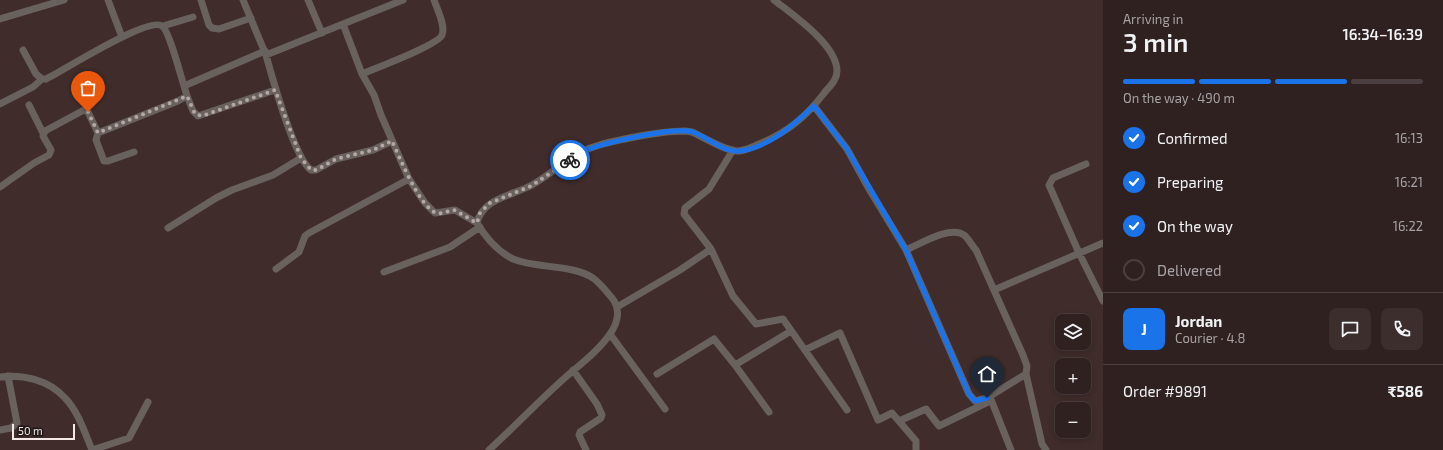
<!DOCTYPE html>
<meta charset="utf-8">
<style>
:root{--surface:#2f2120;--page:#3b2e2d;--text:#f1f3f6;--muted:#a7a3a5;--line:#4a3e3e;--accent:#1a73e8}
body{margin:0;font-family:"Exo 2",sans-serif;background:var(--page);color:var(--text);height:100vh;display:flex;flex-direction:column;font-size:15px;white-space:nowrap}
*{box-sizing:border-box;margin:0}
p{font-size:13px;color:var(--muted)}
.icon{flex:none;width:22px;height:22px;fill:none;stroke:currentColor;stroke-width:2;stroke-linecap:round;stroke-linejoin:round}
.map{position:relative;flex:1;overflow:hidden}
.sheet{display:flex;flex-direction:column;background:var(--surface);width:340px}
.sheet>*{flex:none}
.fabs{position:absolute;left:1055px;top:314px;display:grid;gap:8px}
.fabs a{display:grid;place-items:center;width:36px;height:36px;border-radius:8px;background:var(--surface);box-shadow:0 2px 6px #0003,0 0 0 1px var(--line);font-size:20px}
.scale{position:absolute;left:12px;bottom:10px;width:63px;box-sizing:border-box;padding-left:4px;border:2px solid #f5e9e7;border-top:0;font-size:11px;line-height:14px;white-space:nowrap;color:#f5e9e7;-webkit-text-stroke:3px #201717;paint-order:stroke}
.pin{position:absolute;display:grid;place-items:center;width:34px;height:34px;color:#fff;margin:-41px -17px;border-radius:50% 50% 50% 0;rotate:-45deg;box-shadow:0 0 4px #0007}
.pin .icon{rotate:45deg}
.courier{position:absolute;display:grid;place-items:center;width:40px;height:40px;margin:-20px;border:3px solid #1a73e8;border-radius:50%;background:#fff;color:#222;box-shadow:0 1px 5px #0007}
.summary em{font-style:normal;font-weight:600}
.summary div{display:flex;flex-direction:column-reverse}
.summary{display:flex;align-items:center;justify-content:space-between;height:68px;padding:0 20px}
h1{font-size:26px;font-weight:600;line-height:30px}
.bar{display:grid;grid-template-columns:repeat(4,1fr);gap:6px 4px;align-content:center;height:48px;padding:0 20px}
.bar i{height:5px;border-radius:3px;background:var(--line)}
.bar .current{background:var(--accent)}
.bar p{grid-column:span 4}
.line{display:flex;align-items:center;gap:10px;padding:0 20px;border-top:1px solid var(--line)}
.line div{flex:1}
.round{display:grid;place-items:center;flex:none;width:42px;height:42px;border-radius:8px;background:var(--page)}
ol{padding:0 20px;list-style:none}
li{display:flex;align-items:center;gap:12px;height:44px}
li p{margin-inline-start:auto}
li .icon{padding:4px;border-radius:50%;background:var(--accent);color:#fff;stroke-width:4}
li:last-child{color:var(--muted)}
li i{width:22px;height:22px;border:2px solid var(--line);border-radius:50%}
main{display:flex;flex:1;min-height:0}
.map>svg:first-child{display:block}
</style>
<main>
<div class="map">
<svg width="1103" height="450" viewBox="0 0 1103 450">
<rect width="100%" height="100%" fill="#3f2c2b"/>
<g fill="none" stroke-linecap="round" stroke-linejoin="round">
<path stroke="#69615d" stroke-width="7" d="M108,0L122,37
M201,0L209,25L212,28L219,29L251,18
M243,0L266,55L343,24L362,74L374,95L381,115L409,179L425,203L435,213L455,210L477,223
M308,0L322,33
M0,19L64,0
M343,24L403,0
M163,26L193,17
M23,50L36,74L42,79H46C63,71 148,16 162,26C169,30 181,77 184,86
M266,55C272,77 295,159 311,170H316L336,159L373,150L392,141
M362,74C376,68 438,45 442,35C446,26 437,9 434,0
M187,96L193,111L198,116L275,90
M0,104L33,87L42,79
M29,105L43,133
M814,106L847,149L869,189L906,250L969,394L975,401L987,398L1026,374
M98,133L96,140L104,161H108L134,152
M733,150L709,189L685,208L684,214L711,249L733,296L756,324L783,319L847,410
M1086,164L1053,178L1049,185L1079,253L1103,301
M0,187L34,163L49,155L51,150L43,136L45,131L84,110L88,112L98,133L178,101L187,96L184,86L265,51
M168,228L216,198L232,190L273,175L301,158
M906,250C920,244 950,225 964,235C969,239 972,246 976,250L1023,355L1027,366L1026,374L1042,444L1046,450
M276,269L299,252L305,236L309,233L409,179
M384,272L450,247L480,227
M994,290L1103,243
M617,307L680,270L711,249
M610,334L665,409
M805,350L840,333L878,420L892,413L916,441V450
M573,370L597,404L602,415L601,418L580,432L579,435L586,450
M657,374L714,339L735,365
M0,377C23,374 49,380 65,398C78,411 85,433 92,450L129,438L148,402
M990,397L1011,450
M769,412L735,365L791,331
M899,421L926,409L939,426L988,402
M0,430L11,428L17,423L8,376
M489,450C512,429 534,406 557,385C575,368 596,354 610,334C618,323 621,309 612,298C606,291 600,283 593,278C572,264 537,269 513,259C497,251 486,238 477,223C483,198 512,196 532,185C550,175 565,160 583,151C604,141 662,131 685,131L692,132C703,137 727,152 739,151C746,150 753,147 759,144C788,132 806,117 825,92C830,86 837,80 837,71C837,45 793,15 774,0"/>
</g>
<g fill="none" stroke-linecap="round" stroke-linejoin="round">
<path stroke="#b5a7a5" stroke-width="4" stroke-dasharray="0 7.2" d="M88,112L98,133L187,96L195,114L202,116L275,90L301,158L311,170H316L336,159L373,150L392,141C400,158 419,206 436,213C441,215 449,210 454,210L477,223L480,213L490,203L531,186L570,160"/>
<path stroke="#1a73e8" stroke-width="5" d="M570,160C575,156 580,153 586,150C605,143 674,126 693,132C707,137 724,153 740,151C770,147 793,125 814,106L847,149L906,250L969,394L975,401L987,398"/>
</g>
</svg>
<div class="fabs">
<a><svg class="icon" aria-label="layers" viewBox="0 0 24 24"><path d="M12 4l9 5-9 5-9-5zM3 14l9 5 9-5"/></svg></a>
<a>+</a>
<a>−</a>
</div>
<div class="scale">50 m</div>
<div class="pin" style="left:88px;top:112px;background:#ea580c"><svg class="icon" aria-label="bag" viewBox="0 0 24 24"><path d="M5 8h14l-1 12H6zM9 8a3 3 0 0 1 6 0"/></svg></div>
<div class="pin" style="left:987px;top:398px;background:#1f2937"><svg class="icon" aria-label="home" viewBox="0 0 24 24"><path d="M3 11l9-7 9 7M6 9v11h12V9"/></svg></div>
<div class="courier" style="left:570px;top:160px"><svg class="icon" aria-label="bike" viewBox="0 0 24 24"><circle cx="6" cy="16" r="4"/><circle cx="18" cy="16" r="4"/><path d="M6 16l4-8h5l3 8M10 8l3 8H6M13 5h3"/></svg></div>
</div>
<section class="sheet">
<div class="summary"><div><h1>3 min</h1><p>Arriving in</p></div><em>16:34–16:39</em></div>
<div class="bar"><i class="current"></i><i class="current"></i><i class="current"></i><i></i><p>On the way · 490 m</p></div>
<ol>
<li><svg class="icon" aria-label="check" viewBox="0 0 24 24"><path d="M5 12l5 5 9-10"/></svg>Confirmed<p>16:13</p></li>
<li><svg class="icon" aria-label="check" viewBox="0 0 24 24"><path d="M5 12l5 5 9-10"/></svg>Preparing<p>16:21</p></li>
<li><svg class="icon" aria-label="check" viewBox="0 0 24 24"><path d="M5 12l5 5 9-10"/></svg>On the way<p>16:22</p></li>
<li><i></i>Delivered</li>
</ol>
<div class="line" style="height:72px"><b class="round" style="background:var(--accent);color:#fff">J</b><div><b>Jordan</b><p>Courier · 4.8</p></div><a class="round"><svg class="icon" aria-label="chat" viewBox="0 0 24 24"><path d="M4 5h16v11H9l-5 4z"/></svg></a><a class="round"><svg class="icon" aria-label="phone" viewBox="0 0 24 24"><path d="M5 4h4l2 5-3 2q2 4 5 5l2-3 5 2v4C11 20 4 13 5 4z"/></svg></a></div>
<div class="line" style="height:52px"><div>Order #9891</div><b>₹586</b></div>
</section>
</main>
